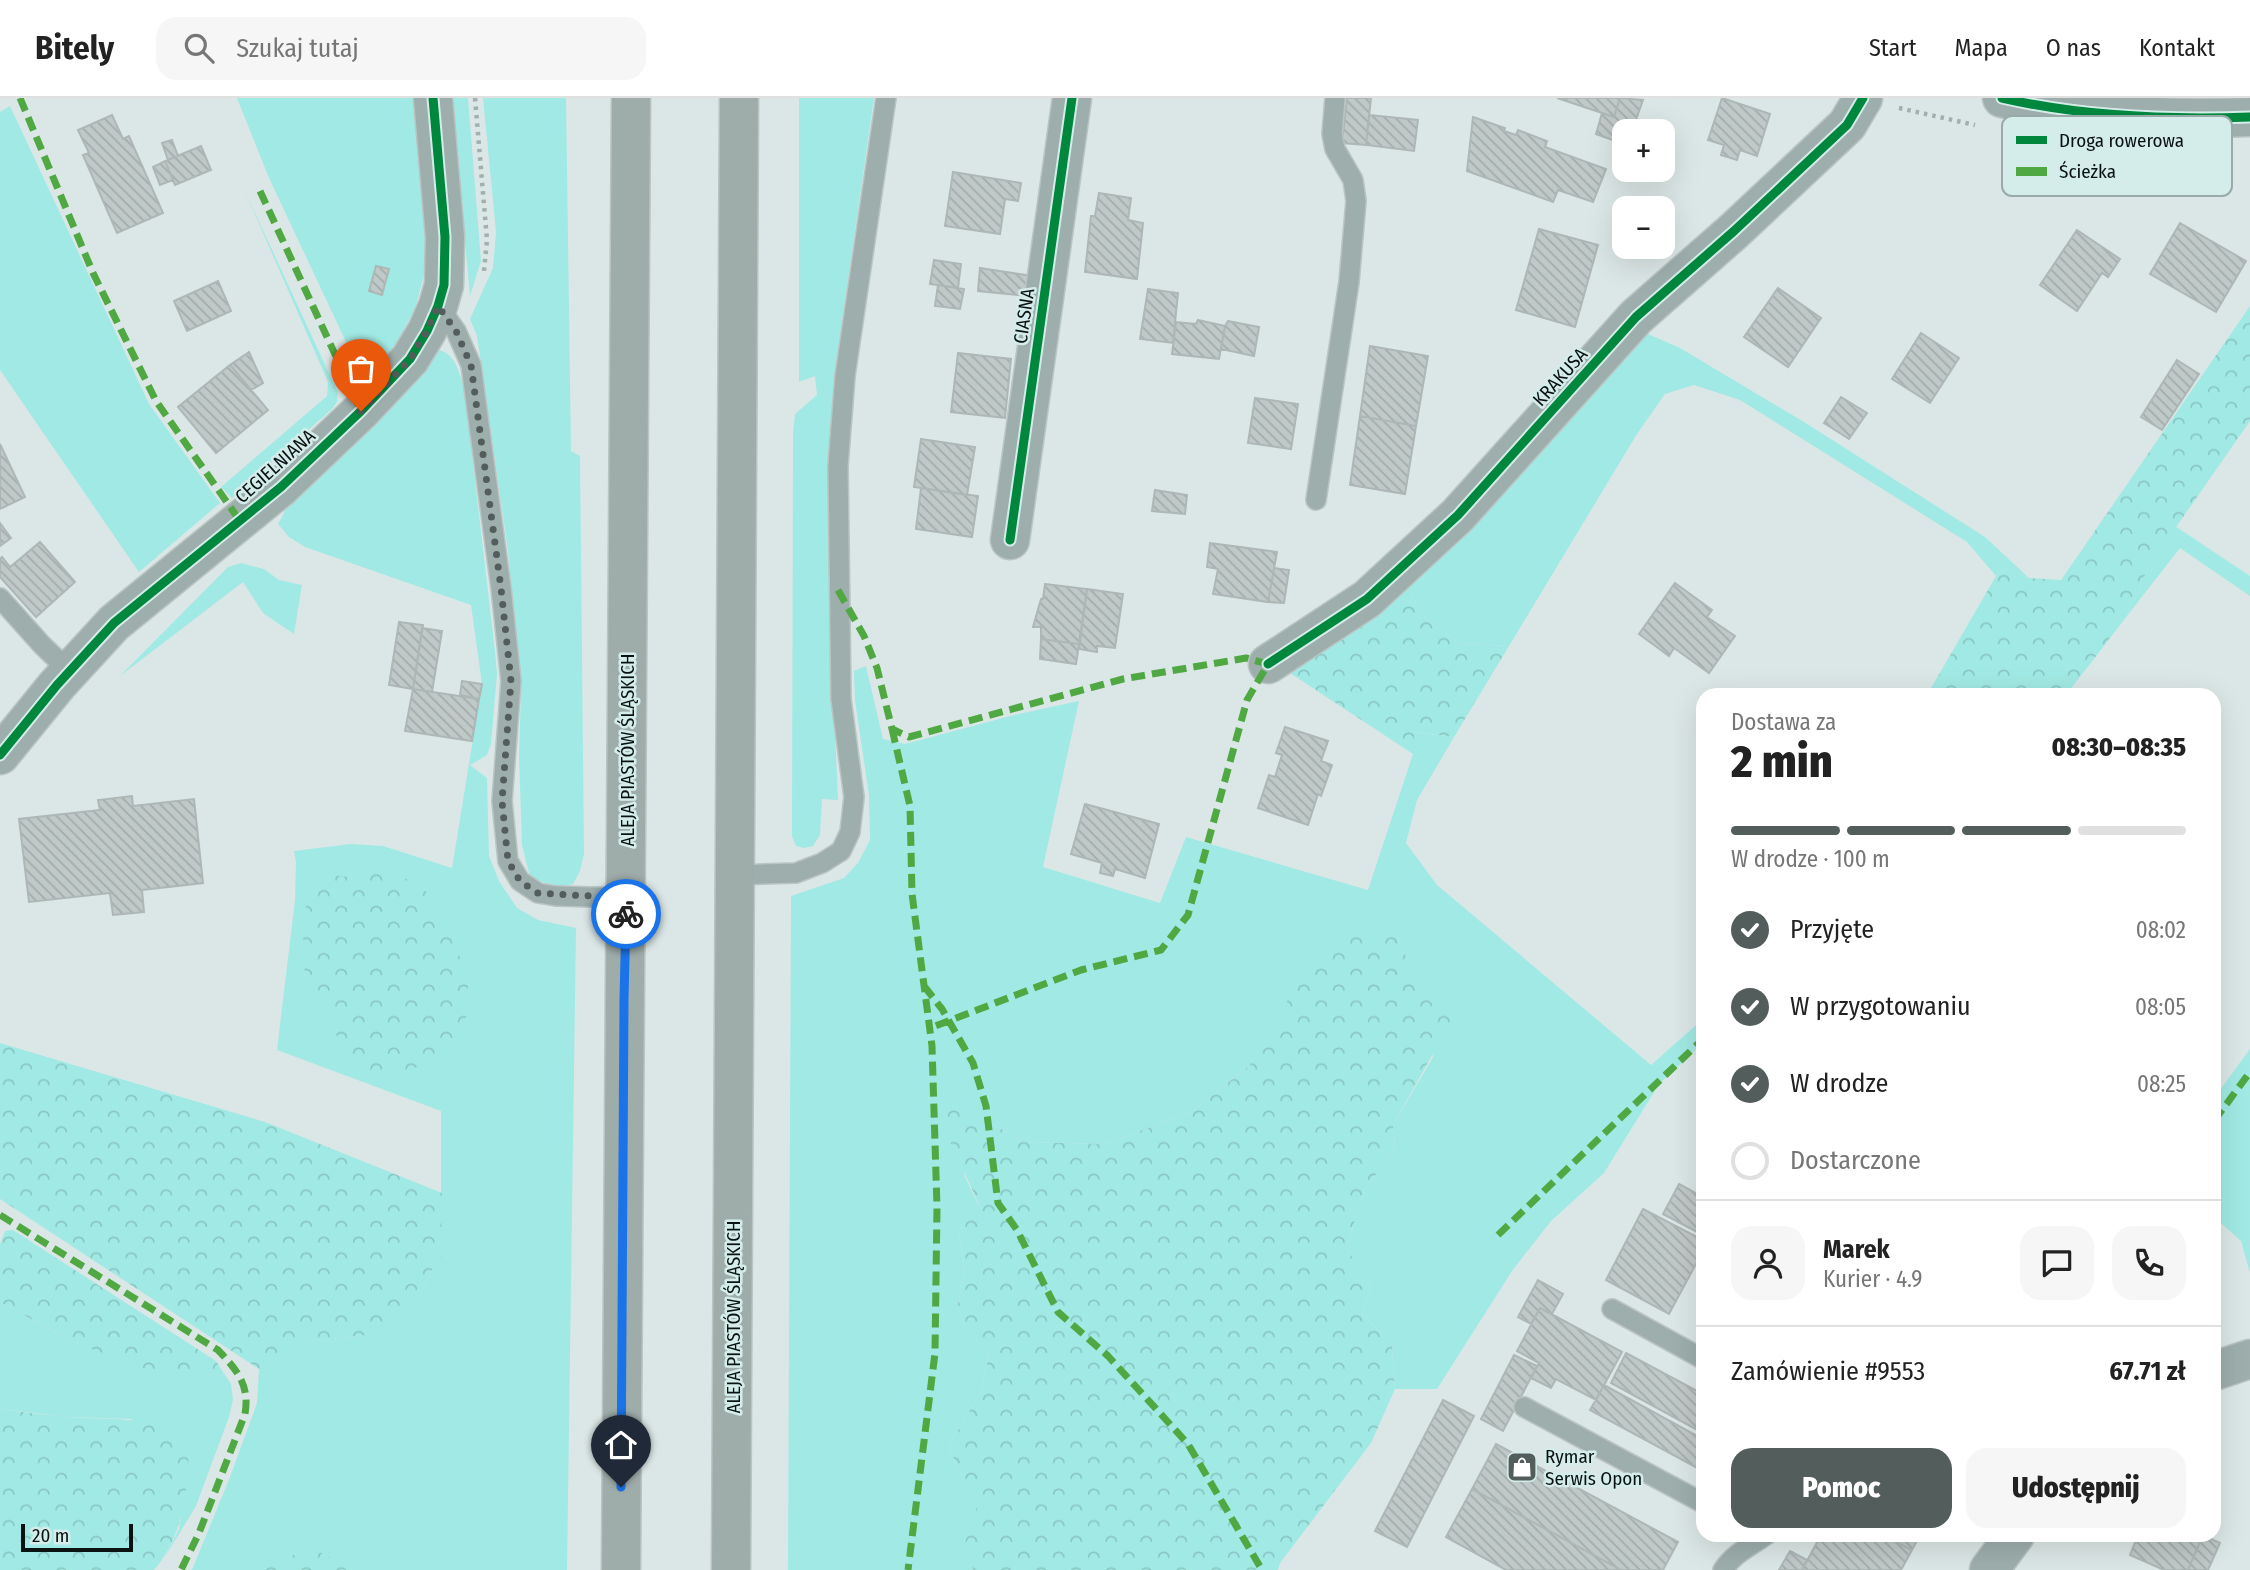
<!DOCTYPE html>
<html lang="pl">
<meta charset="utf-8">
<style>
:root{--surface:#fff;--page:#f6f6f6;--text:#222;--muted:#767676;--line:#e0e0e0;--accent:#535d5c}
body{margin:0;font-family:"Fira Sans Condensed",sans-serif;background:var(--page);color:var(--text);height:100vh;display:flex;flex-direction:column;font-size:26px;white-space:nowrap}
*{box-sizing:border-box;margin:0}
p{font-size:23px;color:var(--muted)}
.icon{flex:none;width:38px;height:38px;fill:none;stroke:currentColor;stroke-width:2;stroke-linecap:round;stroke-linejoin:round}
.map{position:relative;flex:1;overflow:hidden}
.sheet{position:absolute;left:1696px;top:590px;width:525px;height:854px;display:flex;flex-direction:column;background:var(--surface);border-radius:21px;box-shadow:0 7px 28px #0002}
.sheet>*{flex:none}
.buttons{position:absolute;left:1612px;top:21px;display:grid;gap:14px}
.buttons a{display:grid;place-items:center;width:63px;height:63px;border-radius:14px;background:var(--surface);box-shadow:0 7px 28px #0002;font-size:35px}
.scale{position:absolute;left:21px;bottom:18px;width:112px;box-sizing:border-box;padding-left:7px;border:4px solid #0a1212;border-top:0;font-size:19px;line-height:24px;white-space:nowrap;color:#0a1212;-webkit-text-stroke:5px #d5edea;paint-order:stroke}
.pin{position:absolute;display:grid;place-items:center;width:60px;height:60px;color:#fff;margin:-72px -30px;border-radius:50% 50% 50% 0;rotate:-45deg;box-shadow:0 0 7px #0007}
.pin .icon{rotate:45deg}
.courier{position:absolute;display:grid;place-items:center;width:70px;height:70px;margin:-35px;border:5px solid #1a73e8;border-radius:50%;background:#fff;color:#222;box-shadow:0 2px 9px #0007}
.summary em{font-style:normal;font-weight:800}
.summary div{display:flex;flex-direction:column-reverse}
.summary{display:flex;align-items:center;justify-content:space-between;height:119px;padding:0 35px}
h1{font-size:46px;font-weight:800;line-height:52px}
.bar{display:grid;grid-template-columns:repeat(4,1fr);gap:10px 7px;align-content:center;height:84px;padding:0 35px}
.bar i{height:9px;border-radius:5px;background:var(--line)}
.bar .on{background:var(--accent)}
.bar p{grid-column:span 4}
.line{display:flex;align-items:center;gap:18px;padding:0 35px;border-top:2px solid var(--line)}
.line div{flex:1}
.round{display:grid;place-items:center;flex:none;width:74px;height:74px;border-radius:21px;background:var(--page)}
ol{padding:0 35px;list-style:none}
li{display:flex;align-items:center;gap:21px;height:77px}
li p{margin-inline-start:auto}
li .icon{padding:7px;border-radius:50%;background:var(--accent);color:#fff;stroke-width:4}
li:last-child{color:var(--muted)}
li i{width:38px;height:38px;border:4px solid var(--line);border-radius:50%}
.primary-button{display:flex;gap:14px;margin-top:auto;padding:14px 35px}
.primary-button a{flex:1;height:80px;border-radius:21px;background:var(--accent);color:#fff;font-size:28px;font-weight:800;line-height:80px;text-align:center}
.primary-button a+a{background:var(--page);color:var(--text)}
header{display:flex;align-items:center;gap:42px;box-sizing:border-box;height:98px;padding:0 35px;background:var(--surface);border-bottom:2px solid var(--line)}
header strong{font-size:33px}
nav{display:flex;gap:38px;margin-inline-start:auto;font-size:24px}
.search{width:490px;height:63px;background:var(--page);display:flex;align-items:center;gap:18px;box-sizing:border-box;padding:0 24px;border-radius:21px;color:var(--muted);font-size:26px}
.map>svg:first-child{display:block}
</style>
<header>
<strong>Bitely</strong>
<div class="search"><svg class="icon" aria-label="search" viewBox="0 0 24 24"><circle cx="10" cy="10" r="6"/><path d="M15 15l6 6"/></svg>Szukaj tutaj</div>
<nav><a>Start</a><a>Mapa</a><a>O nas</a><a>Kontakt</a></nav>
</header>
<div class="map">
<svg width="2250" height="1472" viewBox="0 0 2250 1472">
<defs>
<pattern id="forest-crowns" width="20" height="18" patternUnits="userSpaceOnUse" patternTransform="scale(1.75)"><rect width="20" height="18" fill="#a1e9e4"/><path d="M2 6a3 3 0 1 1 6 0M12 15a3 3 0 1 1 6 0" fill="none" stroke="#89c7c3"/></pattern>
<pattern id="building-back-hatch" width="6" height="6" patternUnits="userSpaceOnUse" patternTransform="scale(1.75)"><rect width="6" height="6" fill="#bfc9c8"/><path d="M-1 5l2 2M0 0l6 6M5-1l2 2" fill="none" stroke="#a3acab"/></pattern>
</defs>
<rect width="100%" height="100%" fill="#dbe7e6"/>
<path fill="#a1e9e4" d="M237,0H419L425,61L427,165L415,211L388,260L371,283L362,278L269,80Z
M452,0H468L481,163L470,198Z
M483,0H566L571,353L580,358L584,756L580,773L573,786C557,790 545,785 530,779L522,747L519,657L521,594L508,453L477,238L470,221L493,170L496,134Z
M799,0H874L834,279L829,492L838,702L822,701L820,737L813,748L804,750L796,748L792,738L793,336L795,316L817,297L815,278L799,284Z
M10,8L149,306L220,405L139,474L0,272V14Z
M244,91L338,295L337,304L332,311L232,400L221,389L327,298L328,284Z
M1641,233L1680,250L1804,324L1985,439L2029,480L2006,470L1996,478L1967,444L1740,302L1694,287L1665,296L1637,336L1509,548L1461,546L1427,523L1406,488Z
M432,251C455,252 457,270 464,288L495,553L497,576L491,646L487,657L470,667L487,680L489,758L499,783L517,810L538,822L576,830L567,1472H192L230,1379L257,1305L259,1271L268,1263L314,1243L367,1237L420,1198L432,1172L441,1157V1013L277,952L295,802L296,764L294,753L351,746L383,748L452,770L482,586L471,507L305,449L289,439L278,426L286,411L405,290Z
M2175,428L2250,478V498L2180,450L2127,518L2149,468Z
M241,465L264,471L279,482L302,487L294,536L263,515L243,484L120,578L228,469Z
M866,568L883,641L905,646L1014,617L1079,603L1043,769L1160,805L1186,739L1368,792L1413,656V634L1454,639L1417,702L1406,745L1437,787L1651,967L1703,921V945L1659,986L1604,1075L1551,1123L1512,1173L1437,1291H1395L1392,1247L1362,1216L1371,1186L1346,1150L1364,1093L1395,1050L1393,1027L1433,959L1425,900L1397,839L1316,856L1249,968L1191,1014L1105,1046L1024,1044L972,1014L947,992L965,1079L980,1110L959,1132L965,1173L957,1210L968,1234L989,1256L981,1294L949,1347L958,1373L980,1403L965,1447L973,1472H788L791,798L844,780L858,765L870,742L869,697L855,603L854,573Z
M2250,951V1175L2241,1143L2214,1119V1000Z
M0,1204L73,1244L136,1266L204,1279L214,1275L225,1277L231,1286L233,1302L229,1319L196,1408L165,1459L179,1431L188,1367L131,1321L69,1319L0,1311Z"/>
<path fill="url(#forest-crowns)" d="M2250,208V323L2149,468L2127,518L2066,597H1927L1996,478L2006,470L2029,480L2061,482Z
M1406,488L1427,523L1461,546L1509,548L1454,639L1414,634L1413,656L1290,575L1368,519Z
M371,774L396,777L417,785L432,799L450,832L468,882V908L465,927L443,956L409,973H372L358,970L342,954L328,911L320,894L309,885L302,865L305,811L313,787L327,776L349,779Z
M1352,834L1397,839L1425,899L1452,922L1393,1027L1395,1050L1364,1093L1346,1150L1371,1186L1362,1216L1392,1247L1395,1291L1371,1345L1280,1465L1278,1472H973L964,1447L979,1403L958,1373L949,1347L981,1294L989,1256L968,1234L957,1210L965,1173L959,1132L980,1109L949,1041L946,991L972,1014L1024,1044L1105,1046L1191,1014L1249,968L1315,856Z
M0,945L265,1024L442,1095L441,1158L432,1172L420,1198L377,1232L367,1237L314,1243L269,1263L259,1271L0,1101Z
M13,1132L216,1263L225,1277L214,1275L204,1279L179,1282L159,1276L73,1244L0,1204V1146L5,1133Z
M0,1311C23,1314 46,1317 70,1319C103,1323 167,1314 185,1350C191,1362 188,1380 186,1393C181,1423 174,1449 154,1472H0Z
M313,1450L350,1472H250Z"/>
<path fill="url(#building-back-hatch)" stroke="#adb7b6" stroke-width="2" d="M1347,0H1371L1366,47L1342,45Z
M1557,0H1620L1614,19Z
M1620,0L1643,2L1632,33H1624V46L1596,36L1602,15L1614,19Z
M1722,0L1770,16L1757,58L1740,52L1737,62L1721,57L1724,47L1708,42Z
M112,17L123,41L129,38L163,115L117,135L83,57L89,55L78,32Z
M1369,17L1418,22L1414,53L1366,47Z
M1473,19L1505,30L1504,33L1516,37L1518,32L1547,43L1545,49L1606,71L1593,104L1558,92L1553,104L1467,73Z
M172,42L178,58L168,62L162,45Z
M201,48L211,72L175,87L165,63Z
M165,63L173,82L160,87L153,69Z
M953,74L1021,85L1018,103L1005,101L1000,136L945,128Z
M1099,95L1131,100L1128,122L1143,125L1137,181L1085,174L1091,118H1095Z
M2180,125L2246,163L2216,214L2150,176Z
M1539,131L1598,147L1575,229L1516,212Z
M2077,132L2120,161L2108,179L2102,175L2077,213L2040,187Z
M934,162L961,166L958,190L930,186Z
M376,168L389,171L382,197L369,193Z
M980,170L1040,179L1038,199L978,193Z
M218,183L231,213L187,233L174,203Z
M938,187L964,191L960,211L935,208Z
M1778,190L1821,220L1788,269L1744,239Z
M1148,191L1178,195L1173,245L1140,241Z
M1198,222L1225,228L1219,261L1172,256L1176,224L1196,226Z
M1228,223L1259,229L1254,258L1221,251L1225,228Z
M1921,235L1959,260L1930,305L1892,281Z
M1370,248L1428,258L1416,328L1360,318Z
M249,254L263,285L251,292L230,267Z
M958,255L1011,261L1005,320L951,314Z
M2177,262L2199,276L2162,332L2141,319Z
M230,267L268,312L216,355L178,309Z
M1841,299L1867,315L1849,341L1824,325Z
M1255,300L1298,306L1291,351L1248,345Z
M1360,318L1416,328L1405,396L1350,387Z
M921,341L975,349L967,397L914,389Z
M0,346L25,399L0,411Z
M921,390L978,398L972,439L916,431Z
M1155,392L1187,397L1185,416L1152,413Z
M0,425L11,440L0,448Z
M40,444L75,484L36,519L0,479V461L2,459L10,469Z
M1210,445L1277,454L1268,504L1213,496L1218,471L1207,469Z
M1274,470L1289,472L1284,505L1268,504Z
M1675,485L1712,512L1707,519L1735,538L1709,575L1674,550L1669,558L1639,536Z
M1045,486L1087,491L1079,546L1041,541V529H1033L1041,501H1043Z
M1087,491L1123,496L1115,550L1097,548V554L1079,551Z
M399,524L423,527L413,591L389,587Z
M422,530L442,533L432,594L413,591Z
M1041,541L1079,546L1076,566L1040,561Z
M462,583L482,586L479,601L460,597Z
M413,591L479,601L472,643L405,633Z
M1285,629L1328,643L1321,663L1332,667L1321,698L1318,696L1308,727L1258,710L1269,677L1275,679L1282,657L1276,655Z
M132,698L133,708L194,701L203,785L142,792L144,814L113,817L110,795L29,804L19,721L100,712L98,702Z
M1085,706L1159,726L1145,780L1115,771L1113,778L1100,775L1102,765L1071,756Z
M1679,1086L1703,1099V1137L1663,1116Z
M1643,1111L1703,1142V1153L1669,1216L1606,1182Z
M1538,1182L1563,1196L1552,1216L1540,1210L1531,1226L1518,1219Z
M1540,1210L1622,1254L1596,1302L1556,1281L1551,1290L1531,1280L1539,1265L1517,1253Z
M1626,1255L1703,1296V1335L1611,1285Z
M1514,1257L1537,1268L1503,1333L1481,1321Z
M1604,1287L1703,1341V1373L1590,1312Z
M1443,1302L1474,1318L1407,1449L1375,1433Z
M1496,1346L1678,1444L1663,1472H1621L1472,1391Z
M1472,1391L1621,1472H1506L1446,1439Z
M1821,1437H1882L1912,1452L1901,1472H1802Z
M1882,1437H1920L1912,1452Z
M2138,1437H2203L2188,1472H2164L2130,1457Z
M2203,1437L2220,1445L2208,1472H2188Z
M1790,1453L1807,1462L1802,1472H1779Z"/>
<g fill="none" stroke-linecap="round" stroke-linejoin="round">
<g stroke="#bac4c3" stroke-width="22">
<path id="service" d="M438,208L456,233L471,267L501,490L511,583L502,703L508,763L520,783L538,795L556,798L627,800
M1316,402L1349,184L1356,103L1353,82L1335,51L1332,36L1335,0
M0,500L42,547L69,573
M735,777L796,775L822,765L841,753L850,734L854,699L841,601L838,368L845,278L886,0
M1612,1211L1703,1261
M1524,1309L1703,1405
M1723,1472C1734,1455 1751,1448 1766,1437"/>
</g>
<g stroke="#bac4c3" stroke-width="41">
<path id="minor" d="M1010,442L1072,0
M1268,566L1367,501L1458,417L1636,219L1734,133L1847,27L1863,0
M0,657L57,587L114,525L281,389L361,313L410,261L427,233L438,208L444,187L445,139L433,0
M2214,1273L2250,1261
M1989,1472L2015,1437"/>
</g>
<g stroke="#bac4c3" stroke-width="41">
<path id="tertiary" d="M2002,0C2084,19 2167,22 2250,19"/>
</g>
<g stroke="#bac4c3" stroke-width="41">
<path id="motorway" d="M621,1472L631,0
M731,1472L739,0"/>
</g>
<path stroke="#a1afae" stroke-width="4.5" stroke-dasharray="3.5 5" stroke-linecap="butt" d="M475,0L487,142L484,173
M1899,10L1975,27"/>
<use href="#service" stroke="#9daeac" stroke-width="19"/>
<use href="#minor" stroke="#9daeac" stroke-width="38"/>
<use href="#tertiary" stroke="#9daeac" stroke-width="38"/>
<use href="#motorway" stroke="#9eacaa" stroke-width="38"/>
<path stroke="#50a842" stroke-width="7" stroke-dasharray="14 7" stroke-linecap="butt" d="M20,0L93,175L156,303L240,423
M260,93L361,313
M838,492L864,538L877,570L892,631L909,639L1123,581L1246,560L1268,566L1247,602L1188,817L1161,852L1081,872L930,930
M892,631L910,708L912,796L932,948L937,1109L935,1255L908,1472
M924,888L942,911L973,965L986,1008L998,1105L1017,1132L1058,1214L1108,1258L1188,1346L1262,1472
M2214,1023L2250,974
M0,1117L218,1252C237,1272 250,1287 245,1316L199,1435L181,1472
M1498,1137L1703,941"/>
<g stroke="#d5edea" stroke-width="13">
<path id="cycleway" d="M2002,0C2084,19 2167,22 2250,19
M1010,442L1072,0
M1268,566L1367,501L1458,417L1636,219L1734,133L1847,27L1863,0
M0,657L57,587L114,525L281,389L361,313L410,261L427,233L438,208L444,187L445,139L433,0"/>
</g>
<use href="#cycleway" stroke="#00873e" stroke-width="9"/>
</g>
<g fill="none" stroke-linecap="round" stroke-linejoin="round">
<path stroke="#535d5c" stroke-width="7" stroke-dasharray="0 12.6" d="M361,313L410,261L427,233L438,208L456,233L471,267L501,490L511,583L502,703L508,763L520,783L538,795L626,800V816"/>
<path stroke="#1a73e8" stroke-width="9" d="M621,1389L624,902L626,816"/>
</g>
<defs>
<g id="shop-square" transform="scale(1.575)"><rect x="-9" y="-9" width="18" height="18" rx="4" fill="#535d5c" stroke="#d5edea"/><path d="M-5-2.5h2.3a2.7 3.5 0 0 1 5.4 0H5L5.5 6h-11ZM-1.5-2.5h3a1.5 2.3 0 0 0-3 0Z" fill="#fff"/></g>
</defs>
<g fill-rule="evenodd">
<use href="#shop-square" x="1522" y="1369"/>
</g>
<g text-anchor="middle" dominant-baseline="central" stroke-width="5" stroke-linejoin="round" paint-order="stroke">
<g font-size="19" fill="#0a1212" stroke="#d5edea">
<text transform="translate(1024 218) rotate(-82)">CIASNA</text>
<text transform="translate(1560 279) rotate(-48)">KRAKUSA</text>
<text transform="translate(275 368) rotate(-42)">CEGIELNIANA</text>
<text transform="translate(627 652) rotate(-90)">ALEJA PIASTÓW ŚLĄSKICH</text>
<text transform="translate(733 1219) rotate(-90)">ALEJA PIASTÓW ŚLĄSKICH</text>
</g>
<g font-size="19" fill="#0a1212" stroke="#d5edea" text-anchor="start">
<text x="1545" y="1358">Rymar<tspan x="1545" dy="22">Serwis Opon</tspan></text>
</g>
</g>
<rect x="2002" y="18" width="230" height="80" rx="10" fill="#d5edea" stroke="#98aba9" stroke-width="2"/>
<rect x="2016" y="38" width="31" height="8" fill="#00873e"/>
<rect x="2016" y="69" width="31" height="9" fill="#50a842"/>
<g font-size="19" fill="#0a1212">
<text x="2059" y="49">Droga rowerowa</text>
<text x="2059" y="80">Ścieżka</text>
</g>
</svg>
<div class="buttons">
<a>+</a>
<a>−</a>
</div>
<div class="scale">20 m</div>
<div class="pin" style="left:361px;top:313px;background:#ea580c"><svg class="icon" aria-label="bag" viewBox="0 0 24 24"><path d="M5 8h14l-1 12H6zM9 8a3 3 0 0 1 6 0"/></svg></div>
<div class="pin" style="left:621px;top:1389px;background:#1f2937"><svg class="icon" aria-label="home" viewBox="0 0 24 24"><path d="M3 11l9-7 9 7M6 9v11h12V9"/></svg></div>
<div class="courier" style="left:626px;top:816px"><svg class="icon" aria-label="bike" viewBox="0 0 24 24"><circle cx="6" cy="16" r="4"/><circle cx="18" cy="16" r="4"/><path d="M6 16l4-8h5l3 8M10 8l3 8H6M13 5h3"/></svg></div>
<section class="sheet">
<div class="summary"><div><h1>2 min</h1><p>Dostawa za</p></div><em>08:30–08:35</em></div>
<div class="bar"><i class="on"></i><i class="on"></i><i class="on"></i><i></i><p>W drodze · 100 m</p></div>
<ol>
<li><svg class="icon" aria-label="check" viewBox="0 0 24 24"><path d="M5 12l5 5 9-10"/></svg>Przyjęte<p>08:02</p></li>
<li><svg class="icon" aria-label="check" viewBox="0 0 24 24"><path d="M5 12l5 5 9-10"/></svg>W przygotowaniu<p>08:05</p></li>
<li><svg class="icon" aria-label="check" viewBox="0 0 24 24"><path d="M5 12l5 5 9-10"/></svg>W drodze<p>08:25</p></li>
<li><i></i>Dostarczone</li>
</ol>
<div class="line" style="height:126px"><a class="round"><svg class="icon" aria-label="person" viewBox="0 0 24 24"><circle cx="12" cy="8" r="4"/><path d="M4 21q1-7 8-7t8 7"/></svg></a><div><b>Marek</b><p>Kurier · 4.9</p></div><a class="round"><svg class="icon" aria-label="chat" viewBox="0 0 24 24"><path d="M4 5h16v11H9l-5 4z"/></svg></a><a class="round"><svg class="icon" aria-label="phone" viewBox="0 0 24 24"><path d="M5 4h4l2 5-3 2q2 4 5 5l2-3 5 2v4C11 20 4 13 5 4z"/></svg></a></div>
<div class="line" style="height:91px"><div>Zamówienie #9553</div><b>67.71 zł</b></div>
<div class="primary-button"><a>Pomoc</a><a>Udostępnij</a></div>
</section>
</div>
